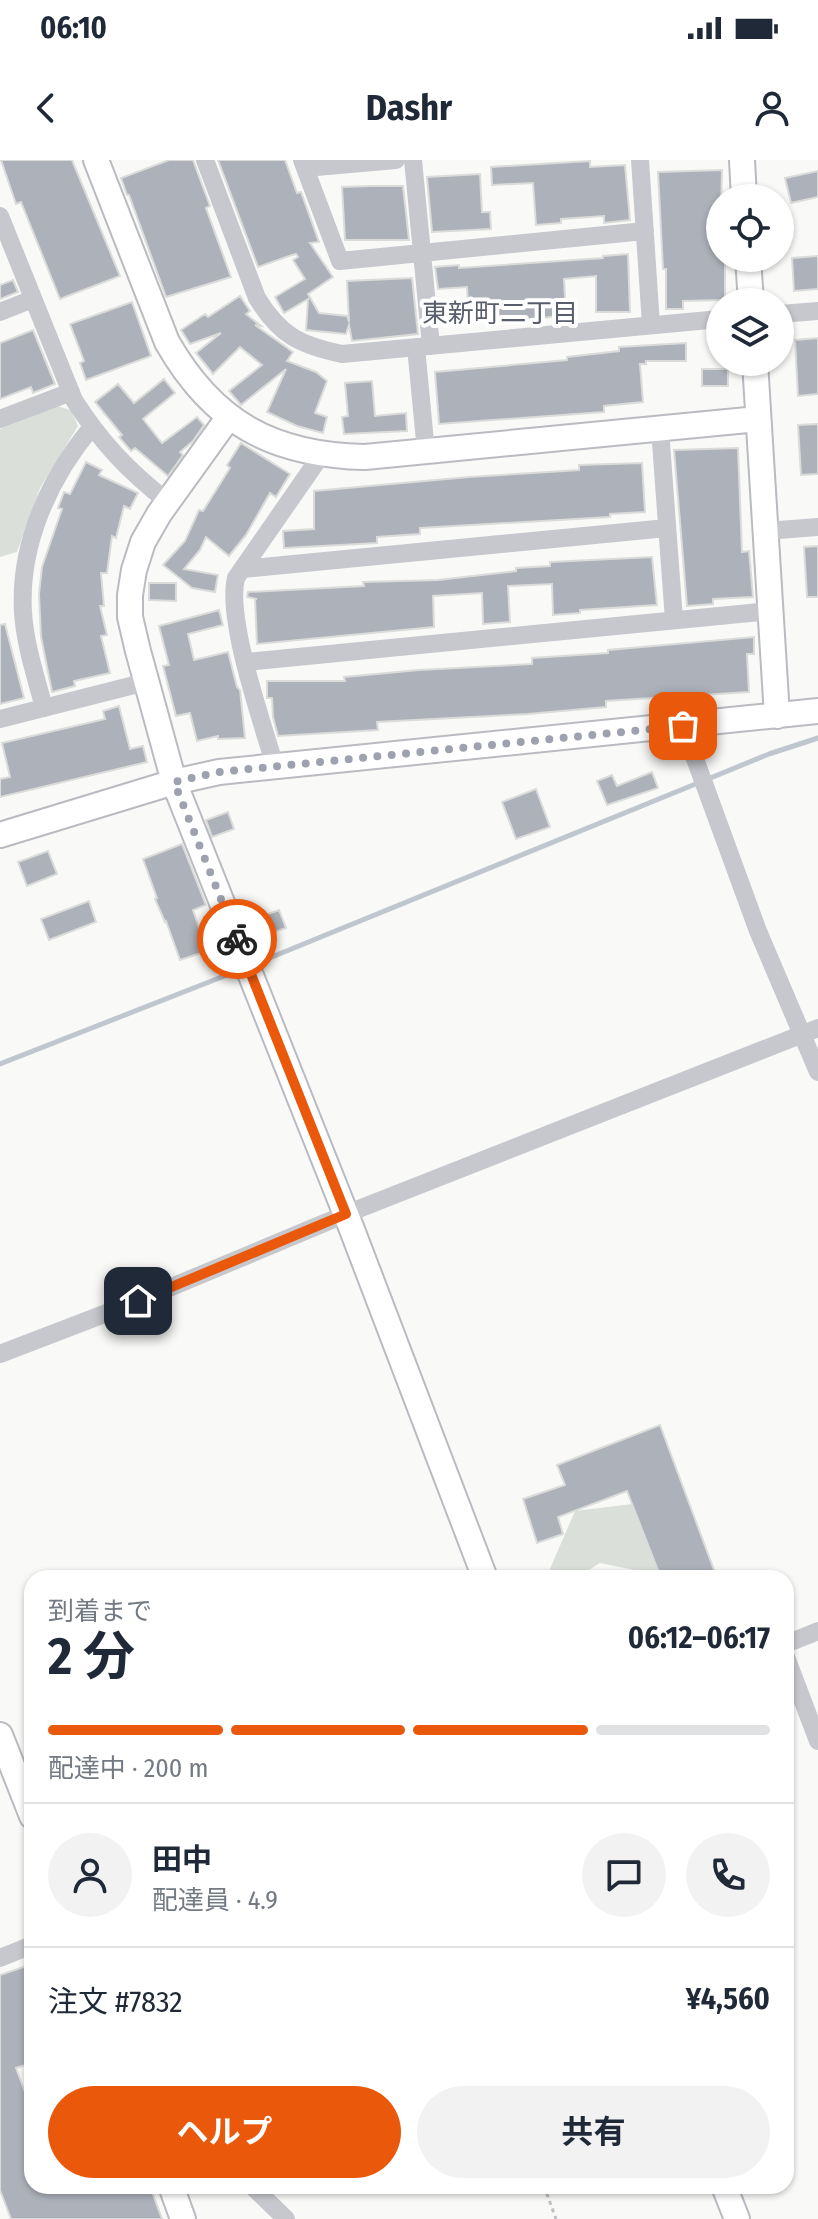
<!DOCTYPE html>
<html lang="ja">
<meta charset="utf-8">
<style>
:root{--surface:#fff;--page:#f2f2f3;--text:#1f2937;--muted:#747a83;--line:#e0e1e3;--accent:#ea580c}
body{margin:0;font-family:"Fira Sans Condensed","Noto Sans JP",sans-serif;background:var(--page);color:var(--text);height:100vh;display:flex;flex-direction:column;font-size:30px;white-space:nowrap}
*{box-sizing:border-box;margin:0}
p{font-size:26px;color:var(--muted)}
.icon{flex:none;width:44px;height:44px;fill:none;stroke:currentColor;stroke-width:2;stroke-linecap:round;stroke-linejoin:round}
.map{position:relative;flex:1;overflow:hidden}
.drawer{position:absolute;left:24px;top:1410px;width:770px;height:624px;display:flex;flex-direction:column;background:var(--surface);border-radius:24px;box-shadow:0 2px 6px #0004}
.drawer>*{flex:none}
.controls{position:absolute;left:706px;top:24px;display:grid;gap:16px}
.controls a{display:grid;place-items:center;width:88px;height:88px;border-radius:50%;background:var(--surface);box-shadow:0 2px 6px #0004;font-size:40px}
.pin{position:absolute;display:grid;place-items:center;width:68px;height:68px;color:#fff;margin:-34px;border-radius:16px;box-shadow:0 4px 12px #0006}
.courier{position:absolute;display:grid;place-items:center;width:80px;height:80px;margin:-40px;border:6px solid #ea580c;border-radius:50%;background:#fff;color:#222;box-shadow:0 2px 10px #0007}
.overview em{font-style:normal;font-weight:700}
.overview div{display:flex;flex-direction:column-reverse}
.overview{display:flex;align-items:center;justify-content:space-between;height:136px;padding:0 24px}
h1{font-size:52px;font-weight:700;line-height:60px}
.bar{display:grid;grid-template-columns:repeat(4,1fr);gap:12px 8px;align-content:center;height:96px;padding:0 24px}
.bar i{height:10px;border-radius:6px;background:var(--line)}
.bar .active{background:var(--accent)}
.bar p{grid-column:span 4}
.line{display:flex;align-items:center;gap:20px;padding:0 24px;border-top:2px solid var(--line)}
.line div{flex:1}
.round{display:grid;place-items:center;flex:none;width:84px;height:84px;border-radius:42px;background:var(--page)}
.button{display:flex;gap:16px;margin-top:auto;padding:16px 24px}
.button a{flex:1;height:92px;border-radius:48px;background:var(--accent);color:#fff;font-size:32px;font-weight:700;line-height:92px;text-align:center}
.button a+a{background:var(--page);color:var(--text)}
.status{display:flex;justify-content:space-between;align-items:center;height:56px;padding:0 40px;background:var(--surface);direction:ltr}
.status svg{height:22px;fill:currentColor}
header{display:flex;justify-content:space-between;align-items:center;height:104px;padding:0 24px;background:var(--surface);font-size:36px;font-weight:700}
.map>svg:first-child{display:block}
</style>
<div class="status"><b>06:10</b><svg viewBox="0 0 49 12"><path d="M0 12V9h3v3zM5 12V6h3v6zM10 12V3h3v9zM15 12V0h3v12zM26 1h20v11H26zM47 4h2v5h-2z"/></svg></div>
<header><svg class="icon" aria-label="back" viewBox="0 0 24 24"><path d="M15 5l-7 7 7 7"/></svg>Dashr<svg class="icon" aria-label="person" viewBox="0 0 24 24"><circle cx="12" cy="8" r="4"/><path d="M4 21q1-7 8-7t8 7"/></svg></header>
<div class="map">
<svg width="818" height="2059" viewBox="0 0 818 2059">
<rect width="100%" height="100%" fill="#f9faf8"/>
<path fill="#dae0d9" d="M57,246L71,250L78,266L40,328L17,392L0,397V269Z
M632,1344L661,1418H636L634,1410L600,1403L576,1418H546L575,1351Z"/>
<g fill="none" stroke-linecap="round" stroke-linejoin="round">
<path stroke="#c0c6cd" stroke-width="5" d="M708,619L769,594L818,578
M262,801L698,623
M0,904L237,811"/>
</g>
<path fill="#adb1ba" stroke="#dbdcda" stroke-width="2" d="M1,0H72L120,116L60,139L21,42L16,44Z
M169,0H193L210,46L206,48L231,117L166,137L129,35H127L121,18Z
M218,0H285L297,33L301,32L319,82L310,83L333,117L308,134L319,153L347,156L349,162L347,121L412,118L418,174L352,181L349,165L346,174L306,170L308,139L284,153L275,137L305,119L293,100L298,97L296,94L292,95L258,107Z
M590,1V7L625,5L630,60L604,63V56L561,59V63L536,65L533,23L492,25L491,7Z
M722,10L720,98H725V140L683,141V149H666V109H663L658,12Z
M818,11V37L791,43L785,18Z
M480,14L482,52H490L491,69L432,72L427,17Z
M371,26H403L409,80H345L342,27Z
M628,94L630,152H596V116L564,119L566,155L535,159L469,162L467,127L438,129L435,107L459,105V108L603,98V96Z
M818,96V129L794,131L792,98Z
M13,120L18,132L0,139V125Z
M240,136L250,151L246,154L261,166L255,165L293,192L287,201L316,212L327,221L315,253L327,257L323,273L297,266L267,252L286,209L241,245L229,231L262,205L240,187L213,214L196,193L221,173L190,184L181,170L205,154L208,157Z
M132,142L151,196L86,220L80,203L84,201L70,164Z
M33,170L55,224L33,233L31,227L0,239V183Z
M818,178V234L798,236L795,180Z
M686,183V201H646V204H640L643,242L604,246V252L439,264L435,212L567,200V197L619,191V187Z
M702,209H728V226H702Z
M164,219L175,233L143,259L162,283L197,257L204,265L193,281L180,292L183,295L168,316L135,288L131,291L119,277L122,275L95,242L118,224L134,243Z
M372,221L375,256L406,253L407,271L344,274L342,257L348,256L345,223Z
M818,264V314L801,315L798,265Z
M241,283L290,314L276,337L270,333L246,375L229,396L206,377L200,390L184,409L218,415L215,432L192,428L163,405L185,381L199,350L203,351L230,308L227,305Z
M738,288L742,392L749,391L753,437L713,439V444L687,446L674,290Z
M86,302L102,310L99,315L138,333L130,349L124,346L116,378L112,376L107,413H101L104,446H100L107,475L101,476L110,513L74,521L75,526L52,532L41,477L39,434L42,407L62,349L58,348L64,332L70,334Z
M642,303L645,352L610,354V357L420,368V374L377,377V383L284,388L283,371L314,369V331L469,317L579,310V305Z
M818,386V437H807L804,387Z
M652,397L657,445L580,450V453L553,455L552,424L508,426L510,462L483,464L482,433L433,436L434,467L257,484L255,439H257L247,437L248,432L364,426L363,422L438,420L516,411V408L550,406V402Z
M149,423H176V441L149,440Z
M219,450L223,465L188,474L194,500L228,492L237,527L240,530L245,578L218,579V576L197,581L190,553L176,556L163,506L169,505L159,466Z
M5,464L24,538L0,544V465Z
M754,477V494H747L749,532L606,541V547L528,554L377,562L378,570L278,576L273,557L272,538H267V521H345L344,517L419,510L532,504V498L608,493V490Z
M119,546L130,589L143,586L147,602L0,637V619L10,617L2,583L105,559L103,551Z
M652,612L658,628L607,645L597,621L612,615L617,626Z
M536,629L550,667L516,679L502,642Z
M228,652L234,669L212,677L206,660Z
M182,684L206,745L193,750L207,791L180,800L166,761L165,762L155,739L157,738L143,699Z
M48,691L57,714L27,726L18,702Z
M89,741L96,762L49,780L41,759Z
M279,750L286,768L257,778L251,760Z
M660,1265L717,1418H661L627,1331L558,1357L563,1374L537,1383L523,1339L565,1325L557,1305Z
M32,1804V1903L16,1908L32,1951V2026H150L162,2059H11L0,2030V1815Z"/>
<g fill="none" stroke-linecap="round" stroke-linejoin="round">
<g stroke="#b9bbc1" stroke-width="28">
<path id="secondary" d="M96,0L167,182C213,263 273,295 365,297L758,259
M742,0L744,38
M748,98L751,142
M755,202L777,556
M228,258L159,354L143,382L134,410L130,435V457L138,491L174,622L351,1067L485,1418
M0,675L174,622L219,612L818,551
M0,1575L32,1656
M171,2026L183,2059
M724,2026L737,2059"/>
</g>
<path stroke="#bebfc3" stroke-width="3" stroke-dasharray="4 4" stroke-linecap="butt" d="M544,2026L556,2059"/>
<path stroke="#c6c8cd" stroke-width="18" d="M205,0L257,138C280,175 299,185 342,194L720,159
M302,0L340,101L645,71
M413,0L431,186
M640,0L651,165
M305,8L396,0
M0,56L74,240C101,282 128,311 168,342
M0,152L33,139
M780,154L818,151
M416,187L426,292
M0,259L71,232
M660,269L674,460
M765,371L818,367
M242,409L667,368
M246,502L770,451
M44,548C36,517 25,485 23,452C19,385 49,318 92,267
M0,559L146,522
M683,566L758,771L818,912
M275,606C262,562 226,459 236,418L322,294
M0,1194L138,1141L346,1054L818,868
M786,1484L818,1471
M786,1497L818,1581
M0,1798L32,1785
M252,2026L286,2059"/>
<use href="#secondary" stroke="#fff" stroke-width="24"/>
</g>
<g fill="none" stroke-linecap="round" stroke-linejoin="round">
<path stroke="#9da2ae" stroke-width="8" stroke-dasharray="0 14.4" d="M237,779L174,622L219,612L683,566"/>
<path stroke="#ea580c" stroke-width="10" d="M138,1141L346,1054L237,779"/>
</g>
<g text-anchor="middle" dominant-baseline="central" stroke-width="8" stroke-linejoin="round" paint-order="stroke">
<g font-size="26" fill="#595e6c" stroke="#fff">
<text x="500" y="153">東新町二丁目</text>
</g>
</g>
</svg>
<div class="controls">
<a><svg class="icon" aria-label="locate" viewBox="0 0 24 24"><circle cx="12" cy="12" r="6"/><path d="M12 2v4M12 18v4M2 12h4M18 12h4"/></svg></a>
<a><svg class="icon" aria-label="layers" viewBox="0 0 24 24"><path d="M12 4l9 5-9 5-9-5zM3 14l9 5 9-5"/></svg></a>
</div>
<div class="pin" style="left:683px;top:566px;background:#ea580c"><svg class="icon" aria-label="bag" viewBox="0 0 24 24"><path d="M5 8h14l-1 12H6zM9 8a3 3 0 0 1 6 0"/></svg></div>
<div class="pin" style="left:138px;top:1141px;background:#1f2937"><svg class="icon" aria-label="home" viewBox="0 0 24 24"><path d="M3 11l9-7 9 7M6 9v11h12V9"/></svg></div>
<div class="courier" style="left:237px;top:779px"><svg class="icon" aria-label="bike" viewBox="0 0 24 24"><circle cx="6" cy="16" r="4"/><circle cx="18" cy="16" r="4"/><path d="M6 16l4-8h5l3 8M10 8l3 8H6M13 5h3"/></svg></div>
<section class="drawer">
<div class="overview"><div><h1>2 分</h1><p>到着まで</p></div><em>06:12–06:17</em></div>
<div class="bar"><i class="active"></i><i class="active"></i><i class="active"></i><i></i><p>配達中 · 200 m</p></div>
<div class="line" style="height:144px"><a class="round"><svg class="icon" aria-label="person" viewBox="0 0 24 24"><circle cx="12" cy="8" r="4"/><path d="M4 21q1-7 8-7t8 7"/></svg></a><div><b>田中</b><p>配達員 · 4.9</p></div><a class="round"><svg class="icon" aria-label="chat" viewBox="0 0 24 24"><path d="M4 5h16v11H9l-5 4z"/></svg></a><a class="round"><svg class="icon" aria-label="phone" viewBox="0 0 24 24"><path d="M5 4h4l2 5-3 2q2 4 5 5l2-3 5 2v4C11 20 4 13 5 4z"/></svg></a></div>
<div class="line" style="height:104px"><div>注文 #7832</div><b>¥4,560</b></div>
<div class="button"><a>ヘルプ</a><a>共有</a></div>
</section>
</div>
